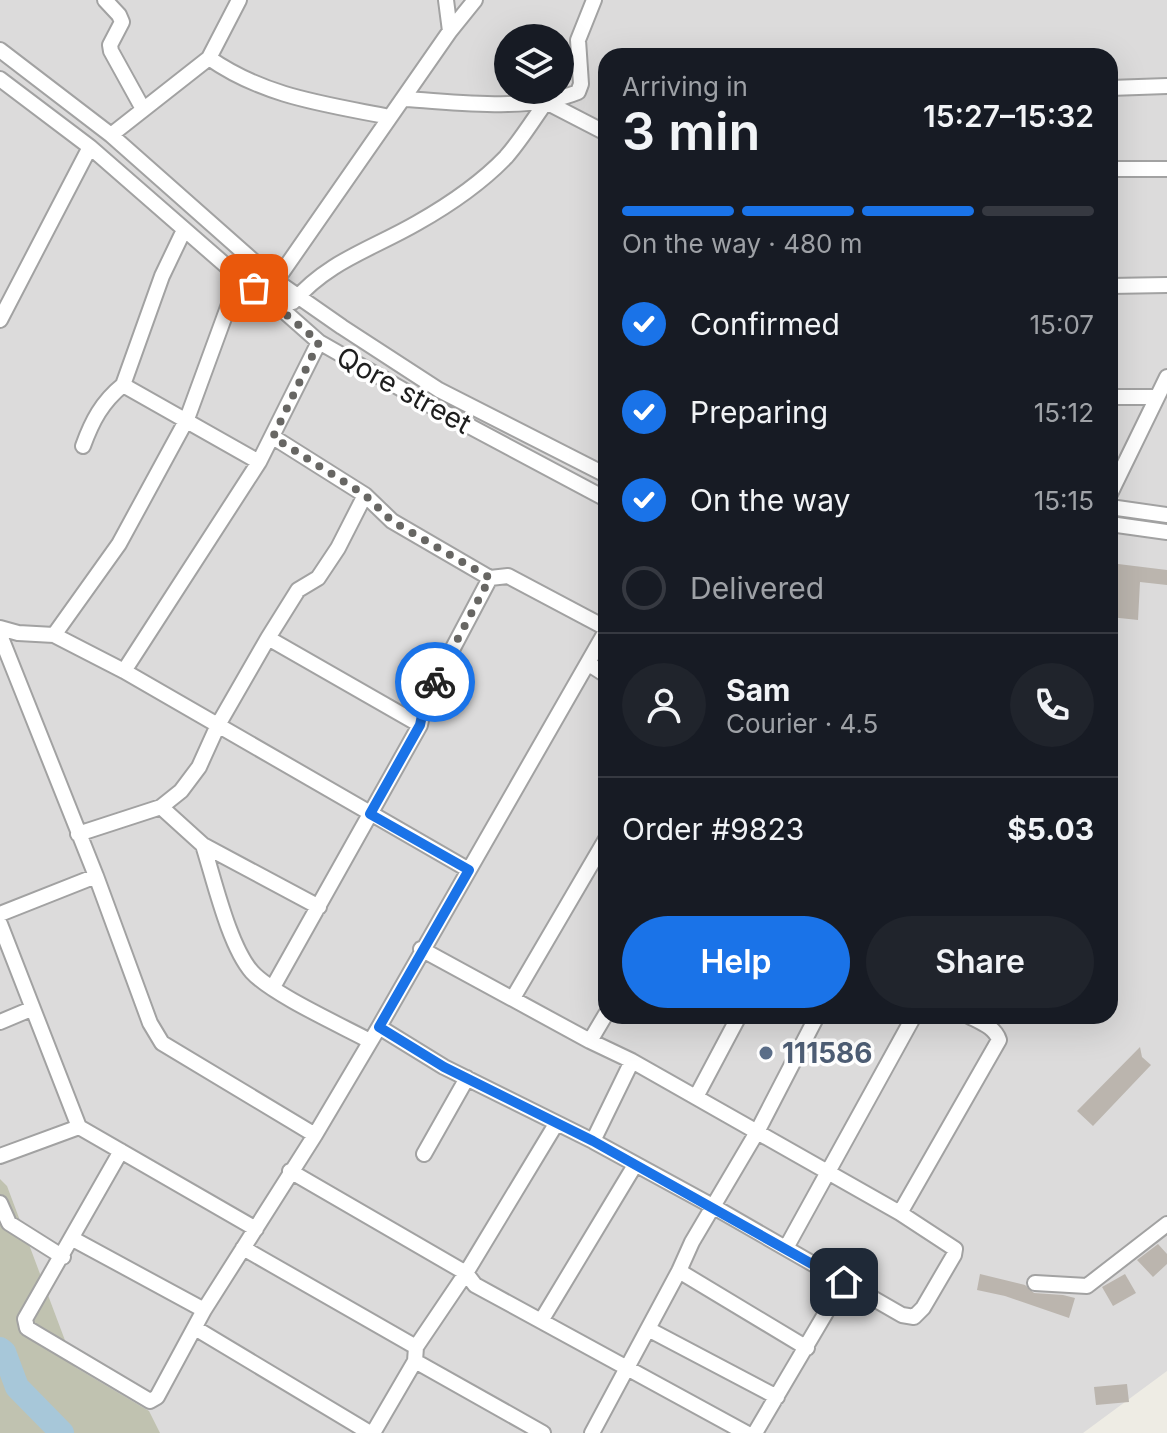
<!DOCTYPE html>
<meta charset="utf-8">
<style>
:root{--surface:#171b24;--page:#20242c;--text:#f1f3f6;--muted:#9ea1a6;--line:#363941;--accent:#1a73e8}
body{margin:0;font-family:Inter,sans-serif;background:var(--page);color:var(--text);height:100vh;display:flex;flex-direction:column;font-size:30px;white-space:nowrap}
*{box-sizing:border-box;margin:0}
p{font-size:26px;color:var(--muted)}
.icon{flex:none;width:44px;height:44px;fill:none;stroke:currentColor;stroke-width:2;stroke-linecap:round;stroke-linejoin:round}
.map{position:relative;flex:1;overflow:hidden}
.panel{position:absolute;left:598px;top:48px;width:520px;height:976px;display:flex;flex-direction:column;background:var(--surface);border-radius:24px;box-shadow:0 8px 32px #0002}
.panel>*{flex:none}
.tools{position:absolute;left:494px;top:24px;display:grid;gap:16px}
.tools a{display:grid;place-items:center;width:80px;height:80px;border-radius:50%;background:var(--surface);box-shadow:0 8px 32px #0002;font-size:40px}
.pin{position:absolute;display:grid;place-items:center;width:68px;height:68px;color:#fff;margin:-34px;border-radius:16px;box-shadow:0 4px 12px #0006}
.courier{position:absolute;display:grid;place-items:center;width:80px;height:80px;margin:-40px;border:6px solid #1a73e8;border-radius:50%;background:#fff;color:#222;box-shadow:0 2px 10px #0007}
.headline em{font-style:normal;font-weight:600}
.headline div{display:flex;flex-direction:column-reverse}
.headline{display:flex;align-items:center;justify-content:space-between;height:136px;padding:0 24px}
h1{font-size:52px;font-weight:600;line-height:60px}
.bar{display:grid;grid-template-columns:repeat(4,1fr);gap:12px 8px;align-content:center;height:96px;padding:0 24px}
.bar i{height:10px;border-radius:6px;background:var(--line)}
.bar .selected{background:var(--accent)}
.bar p{grid-column:span 4}
.line{display:flex;align-items:center;gap:20px;padding:0 24px;border-top:2px solid var(--line)}
.line div{flex:1}
.round{display:grid;place-items:center;flex:none;width:84px;height:84px;border-radius:42px;background:var(--page)}
ol{padding:0 24px;list-style:none}
li{display:flex;align-items:center;gap:24px;height:88px}
li p{margin-inline-start:auto}
li .icon{padding:8px;border-radius:50%;background:var(--accent);color:#fff;stroke-width:4}
li:last-child{color:var(--muted)}
li i{width:44px;height:44px;border:4px solid var(--line);border-radius:50%}
.action{display:flex;gap:16px;margin-top:auto;padding:16px 24px}
.action a{flex:1;height:92px;border-radius:48px;background:var(--accent);color:#fff;font-size:32px;font-weight:600;line-height:92px;text-align:center}
.action a+a{background:var(--page);color:var(--text)}
.map>svg:first-child{display:block}
</style>
<div class="map">
<svg width="1167" height="1433" viewBox="0 0 1167 1433">
<rect width="100%" height="100%" fill="#eeece4"/>
<path fill="#dcdbdb" fill-rule="evenodd" d="M0,0H1167V1371L1083,1433H142L0,1300ZM508,38H560V90H508ZM606,56H1110V1016H606Z"/>
<path fill="#c0c2b0" d="M0,1179L7,1186L75,1367L149,1411L160,1433H0Z"/>
<g fill="none" stroke-linecap="round" stroke-linejoin="round">
<path stroke="#a7c7d9" stroke-width="24" d="M0,1349L4,1352L17,1387L62,1433"/>
</g>
<path fill="#bbb5ae" d="M1110,563L1167,570V585L1140,582L1138,620L1110,617Z
M1140,1047L1142,1057L1151,1065L1093,1126L1077,1111Z
M1158,1244L1167,1254V1264L1153,1277L1137,1260Z
M980,1274L1025,1285L1034,1293L1063,1295L1075,1298L1069,1318L1005,1296L977,1290Z
M1125,1274L1136,1293L1113,1306L1102,1287Z
M1127,1384L1129,1402L1096,1405L1094,1387Z"/>
<g fill="none" stroke-linecap="round" stroke-linejoin="round">
<g stroke="#a2a2a2" stroke-width="18">
<path id="minor" d="M105,0L119,15L122,22L110,45L111,51L143,109
M446,0L450,31
M0,50L111,135L276,281L342,327L439,390L606,475
M209,58C265,97 325,104 390,117
M0,79L90,147L239,277L285,312L319,342L426,403L606,499
M1110,88L1167,86
M405,99C458,102 529,112 578,92L581,84L578,40L594,0
M546,102L606,133
M111,135L209,58L239,0
M1110,169H1167
M276,281L450,31L475,0
M1110,286L1167,285
M293,302C328,261 372,249 417,223C447,206 482,182 506,157C521,140 533,120 546,102
M0,320L90,147
M123,385L259,462
M1110,397H1157
M273,437L365,495L392,521L490,578L508,576L606,628
M83,446C92,421 102,402 123,385L162,276L184,230
M1110,494L1167,377
M1110,507L1167,515
M1110,524L1167,532
M0,628L18,633L54,635L124,671L469,870
M0,635L96,876L150,1023L162,1043L315,1135
M54,635L119,544L187,419L239,277
M268,638L420,725
M589,664L606,675
M124,671L259,462L319,342
M161,807L203,845L319,907
M78,834L161,807L181,791L199,767L218,725L268,638L298,590L318,578L338,548L365,495
M203,845C214,879 229,946 252,972C272,994 340,1025 370,1041
M0,914L96,876
M0,924L79,1127L256,1229
M273,987L420,725L425,701L490,578
M513,998L606,839
M0,1022L31,1009
M379,1027L444,1067L593,1141L714,1207L902,1315L914,1317L923,1308L954,1255L955,1249L900,1213L632,1061L590,1041L421,949
M590,1041L606,1014
M696,1097L739,1016
M593,1141L632,1061
M121,1151L25,1319L27,1328L37,1334L150,1401L157,1397L204,1310L315,1135L379,1027L606,631
M424,1154L467,1078
M0,1156L79,1127
M290,1171L466,1273L475,1285L746,1433
M0,1203L9,1223L63,1257
M900,1213L999,1040C995,1027 980,1022 969,1016
M73,1239L204,1310
M243,1248L416,1347
M786,1248L914,1016
M679,1271L807,1348
M1035,1283L1087,1286L1167,1224
M541,1321L635,1165
M195,1328L370,1433
M648,1329L777,1397
M415,1361L543,1433
M373,1433L415,1361L416,1347L466,1273L556,1124
M592,1433L679,1271L692,1242L757,1132L817,1016
M755,1433L844,1282"/>
</g>
<use href="#minor" stroke="#fff" stroke-width="14"/>
</g>
<g fill="none" stroke-linecap="round" stroke-linejoin="round">
<path stroke="#676663" stroke-width="8" stroke-dasharray="0 14.4" d="M254,288L319,342L273,437L365,495L392,521L490,578L435,682"/>
<path stroke="#1a73e8" stroke-width="10" d="M435,682L425,701L420,725L370,814L469,870L379,1027L444,1067L593,1141L844,1282"/>
</g>
<circle fill="#5c6f8a" stroke="#fff" stroke-width="3" cx="766" cy="1053" r="8"/>
<g text-anchor="middle" dominant-baseline="central" stroke-width="7" stroke-linejoin="round" paint-order="stroke">
<g font-size="28" fill="#1e1e1e" stroke="#fff">
<text transform="translate(404 390) rotate(29)">Qore street</text>
</g>
<g font-size="28" font-weight="bold" fill="#4e5e75" stroke="#fff" text-anchor="start">
<text x="782" y="1053">111586</text>
</g>
</g>
</svg>
<div class="tools">
<a><svg class="icon" aria-label="layers" viewBox="0 0 24 24"><path d="M12 4l9 5-9 5-9-5zM3 14l9 5 9-5"/></svg></a>
</div>
<div class="pin" style="left:254px;top:288px;background:#ea580c"><svg class="icon" aria-label="bag" viewBox="0 0 24 24"><path d="M5 8h14l-1 12H6zM9 8a3 3 0 0 1 6 0"/></svg></div>
<div class="pin" style="left:844px;top:1282px;background:#1f2937"><svg class="icon" aria-label="home" viewBox="0 0 24 24"><path d="M3 11l9-7 9 7M6 9v11h12V9"/></svg></div>
<div class="courier" style="left:435px;top:682px"><svg class="icon" aria-label="bike" viewBox="0 0 24 24"><circle cx="6" cy="16" r="4"/><circle cx="18" cy="16" r="4"/><path d="M6 16l4-8h5l3 8M10 8l3 8H6M13 5h3"/></svg></div>
<section class="panel">
<div class="headline"><div><h1>3 min</h1><p>Arriving in</p></div><em>15:27–15:32</em></div>
<div class="bar"><i class="selected"></i><i class="selected"></i><i class="selected"></i><i></i><p>On the way · 480 m</p></div>
<ol>
<li><svg class="icon" aria-label="check" viewBox="0 0 24 24"><path d="M5 12l5 5 9-10"/></svg>Confirmed<p>15:07</p></li>
<li><svg class="icon" aria-label="check" viewBox="0 0 24 24"><path d="M5 12l5 5 9-10"/></svg>Preparing<p>15:12</p></li>
<li><svg class="icon" aria-label="check" viewBox="0 0 24 24"><path d="M5 12l5 5 9-10"/></svg>On the way<p>15:15</p></li>
<li><i></i>Delivered</li>
</ol>
<div class="line" style="height:144px"><a class="round"><svg class="icon" aria-label="person" viewBox="0 0 24 24"><circle cx="12" cy="8" r="4"/><path d="M4 21q1-7 8-7t8 7"/></svg></a><div><b>Sam</b><p>Courier · 4.5</p></div><a class="round"><svg class="icon" aria-label="phone" viewBox="0 0 24 24"><path d="M5 4h4l2 5-3 2q2 4 5 5l2-3 5 2v4C11 20 4 13 5 4z"/></svg></a></div>
<div class="line" style="height:104px"><div>Order #9823</div><b>$5.03</b></div>
<div class="action"><a>Help</a><a>Share</a></div>
</section>
</div>
